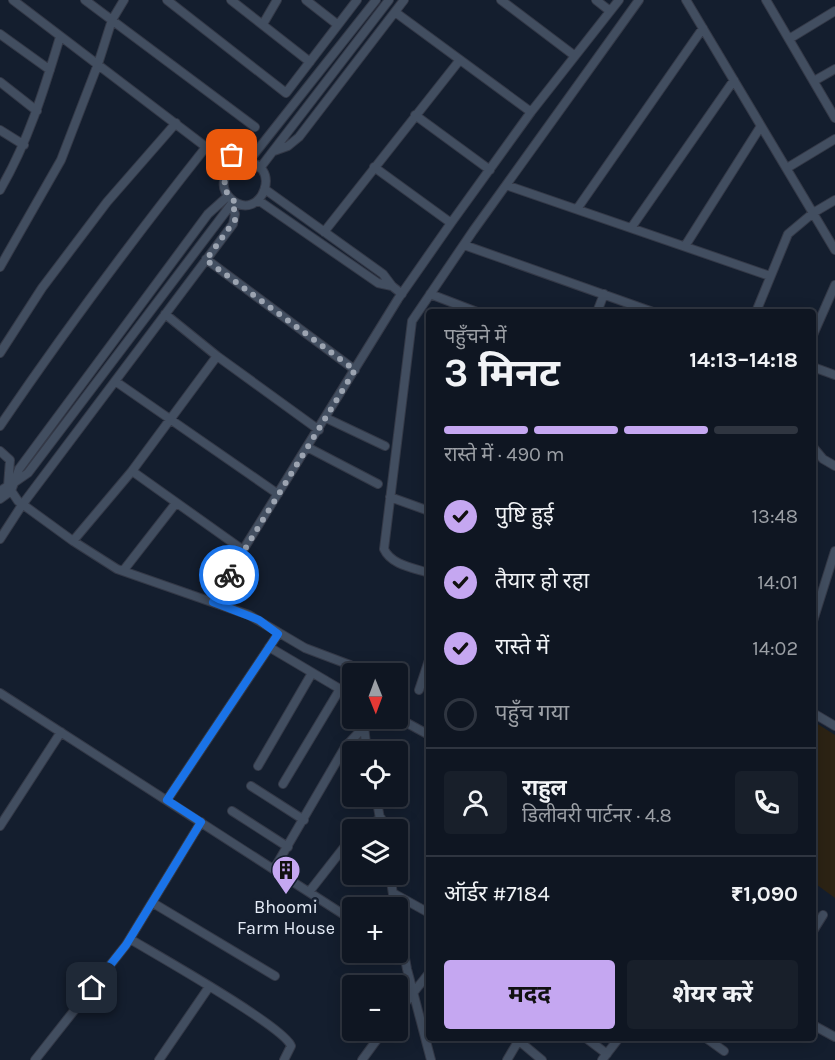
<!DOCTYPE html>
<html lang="hi">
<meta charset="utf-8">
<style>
:root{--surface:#0f1622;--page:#181f2a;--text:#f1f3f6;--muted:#9b9fa5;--line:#2f3540;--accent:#c5a7f1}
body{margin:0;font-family:Karla,"Noto Sans Devanagari",sans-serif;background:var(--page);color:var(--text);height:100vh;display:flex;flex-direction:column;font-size:22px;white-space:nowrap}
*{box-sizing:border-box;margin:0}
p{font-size:20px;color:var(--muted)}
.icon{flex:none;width:33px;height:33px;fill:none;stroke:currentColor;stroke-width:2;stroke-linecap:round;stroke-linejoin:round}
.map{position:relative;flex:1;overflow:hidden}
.details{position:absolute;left:426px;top:309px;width:390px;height:732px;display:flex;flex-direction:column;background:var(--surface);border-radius:6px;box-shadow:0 3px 15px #0003,0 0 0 2px var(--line)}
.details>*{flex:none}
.needle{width:39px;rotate:179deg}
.controls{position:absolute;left:342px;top:663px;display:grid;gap:12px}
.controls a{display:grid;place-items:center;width:66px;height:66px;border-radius:6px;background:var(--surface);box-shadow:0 3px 15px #0003,0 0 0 2px var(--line);font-size:30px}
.pin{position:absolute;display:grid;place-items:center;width:51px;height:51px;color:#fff;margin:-26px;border-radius:12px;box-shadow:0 3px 9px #0006}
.courier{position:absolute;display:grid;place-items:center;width:60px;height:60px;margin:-30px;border:4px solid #1a73e8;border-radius:50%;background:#fff;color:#222;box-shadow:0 2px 8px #0007}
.head em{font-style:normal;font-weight:700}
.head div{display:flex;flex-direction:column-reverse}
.head{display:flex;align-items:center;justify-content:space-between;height:102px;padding:0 18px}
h1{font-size:39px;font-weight:700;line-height:45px}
.bar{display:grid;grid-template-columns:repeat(4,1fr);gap:9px 6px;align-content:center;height:72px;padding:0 18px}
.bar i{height:8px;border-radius:4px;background:var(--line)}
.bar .on{background:var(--accent)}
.bar p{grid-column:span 4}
.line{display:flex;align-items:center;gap:15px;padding:0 18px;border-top:2px solid var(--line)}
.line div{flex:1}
.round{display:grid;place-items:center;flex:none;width:63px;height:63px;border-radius:6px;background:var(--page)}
ol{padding:0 18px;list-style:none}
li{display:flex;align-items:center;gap:18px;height:66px}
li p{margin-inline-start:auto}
li .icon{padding:6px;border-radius:50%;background:var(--accent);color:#111;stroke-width:4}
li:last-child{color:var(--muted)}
li i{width:33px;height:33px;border:3px solid var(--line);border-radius:50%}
.button{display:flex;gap:12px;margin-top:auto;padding:12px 18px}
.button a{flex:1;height:69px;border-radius:6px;background:var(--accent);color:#111;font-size:24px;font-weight:700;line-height:69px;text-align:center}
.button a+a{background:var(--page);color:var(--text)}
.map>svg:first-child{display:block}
</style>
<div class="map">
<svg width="835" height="1060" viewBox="0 0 835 1060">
<rect width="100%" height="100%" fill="#141e2e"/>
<path fill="#2c2314" d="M813,721L835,735V898L813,882Z"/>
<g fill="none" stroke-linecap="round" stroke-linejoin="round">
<g stroke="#343947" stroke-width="10">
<path id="minor" d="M13,0L206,147C219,154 229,151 240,162C287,159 261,226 231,199C217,186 225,169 240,162
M85,0L255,127
M167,0L286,93L357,0
M231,0L310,62
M306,0L338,25
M501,0L575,56
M596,0L610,11
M686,0L835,250
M766,0L835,118
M395,12L531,112
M263,24L277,0
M0,34L50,70
M789,39L835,11
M814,81L835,69
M0,82L37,111
M415,115L490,170
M0,130L24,145
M274,151L288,146L299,137L404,0
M216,152L229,169
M248,162L376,0
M374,167L451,223
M260,168L389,0
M787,168L835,139
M506,185L770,276
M0,190C28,142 44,90 60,37
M266,190L383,274L392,286L402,294
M258,200L378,283L392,286
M577,209L703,28
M631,228L734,80
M324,232L459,61
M464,245L653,312
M685,246L761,126
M206,259L355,370
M0,267L61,160L98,64L112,20L124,0
M430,294L477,312
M597,312L604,294
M756,312L788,234L813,213L835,200
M165,314L217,356L319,430
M813,335L835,285
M0,353L42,288L107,202L176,123
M813,367L835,375
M115,381L278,494
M326,418L385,446
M0,426C65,330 134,238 206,147
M307,447L378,484
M813,447L823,459L835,466
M0,451L10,460L8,486L18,501L73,541L117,569L249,615L305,648L350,665L356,674
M132,471L243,550
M15,482L28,473L233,202
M0,491L8,486
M390,497L429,511
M0,499L11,491L19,469L208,214L228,196
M0,539L22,505L233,224L235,214L231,206
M73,541L132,471L217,356
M123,571L176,503
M429,573C414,568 391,565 384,549L412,321L473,231L639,0
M213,602L243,550L398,299L451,223L531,112L619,0
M813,621L835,551
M269,647L340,689L352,691
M419,690L429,660
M0,693L352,920
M813,713L835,726
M363,718L367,752
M398,718L429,735
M258,766L312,673
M283,784L340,689
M251,786L304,820
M376,796L382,830
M167,800L278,634
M232,811L288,847
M0,826L61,732
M361,830L381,818
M274,869L345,747L364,727
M390,874L395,908
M309,892L352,837
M393,893L429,913
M153,903L275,976
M398,921L407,969L431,1060
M813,931L823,915
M130,939C155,954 285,1027 291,1046L284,1060
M398,1012L429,973
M813,1025L835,1037
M586,1038L607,1054
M706,1038L724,1051
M518,1040L542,1060
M35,1060L126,945L201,822
M159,1060L209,987
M362,1060L384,1030
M507,1060L520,1038
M602,1060L619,1038"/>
</g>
<use href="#minor" stroke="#424e60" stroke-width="8"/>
</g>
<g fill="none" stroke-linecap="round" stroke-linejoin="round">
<path stroke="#9ca4b1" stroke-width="6" stroke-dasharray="0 10.8" d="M229,575L355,370L206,260L235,220L234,209L231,206L234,201L224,189C225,175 227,168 240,162L232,155"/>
<path stroke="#1a73e8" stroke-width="8" d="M92,988L126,945L201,822L167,800L278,634L259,620L213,602L229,575"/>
</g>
<defs>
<g id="building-pin" transform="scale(1.5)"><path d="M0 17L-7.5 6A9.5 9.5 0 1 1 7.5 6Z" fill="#c5a7f1" stroke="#141e2e"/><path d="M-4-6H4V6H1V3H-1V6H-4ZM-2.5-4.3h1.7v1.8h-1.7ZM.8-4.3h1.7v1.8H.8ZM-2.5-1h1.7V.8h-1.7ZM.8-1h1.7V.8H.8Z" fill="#111"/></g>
</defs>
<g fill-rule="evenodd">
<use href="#building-pin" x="286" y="870"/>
</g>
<g text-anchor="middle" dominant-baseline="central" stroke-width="6" stroke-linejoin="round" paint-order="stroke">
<g font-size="18" fill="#e5ecf7" stroke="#141e2e">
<text x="286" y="907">Bhoomi<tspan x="286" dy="21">Farm House</tspan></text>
</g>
</g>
</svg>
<div class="controls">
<a><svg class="needle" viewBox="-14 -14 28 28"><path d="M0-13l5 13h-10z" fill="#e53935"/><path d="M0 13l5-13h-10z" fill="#9b9fa5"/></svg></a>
<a><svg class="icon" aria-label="locate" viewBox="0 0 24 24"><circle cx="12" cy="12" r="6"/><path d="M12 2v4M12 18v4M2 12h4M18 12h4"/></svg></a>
<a><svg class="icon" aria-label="layers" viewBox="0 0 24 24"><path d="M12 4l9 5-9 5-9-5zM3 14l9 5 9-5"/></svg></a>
<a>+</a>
<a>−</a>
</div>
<div class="pin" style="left:232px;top:155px;background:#ea580c"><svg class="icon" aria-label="bag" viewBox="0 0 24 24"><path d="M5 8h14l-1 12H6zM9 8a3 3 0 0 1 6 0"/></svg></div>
<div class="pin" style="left:92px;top:988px;background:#1f2937"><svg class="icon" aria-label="home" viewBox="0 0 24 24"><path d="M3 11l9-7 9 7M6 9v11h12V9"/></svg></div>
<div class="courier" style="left:229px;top:575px"><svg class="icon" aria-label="bike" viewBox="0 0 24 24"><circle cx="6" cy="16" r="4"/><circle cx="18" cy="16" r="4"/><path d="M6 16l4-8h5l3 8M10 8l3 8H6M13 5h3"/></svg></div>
<section class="details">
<div class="head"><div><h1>3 मिनट</h1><p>पहुँचने में</p></div><em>14:13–14:18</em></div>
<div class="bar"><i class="on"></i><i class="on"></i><i class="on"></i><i></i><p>रास्ते में · 490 m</p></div>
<ol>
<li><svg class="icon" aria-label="check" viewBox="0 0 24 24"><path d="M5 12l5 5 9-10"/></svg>पुष्टि हुई<p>13:48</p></li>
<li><svg class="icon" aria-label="check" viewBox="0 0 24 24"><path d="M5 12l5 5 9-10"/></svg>तैयार हो रहा<p>14:01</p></li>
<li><svg class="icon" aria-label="check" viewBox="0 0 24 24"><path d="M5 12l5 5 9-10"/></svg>रास्ते में<p>14:02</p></li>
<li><i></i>पहुँच गया</li>
</ol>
<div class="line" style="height:108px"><a class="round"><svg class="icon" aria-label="person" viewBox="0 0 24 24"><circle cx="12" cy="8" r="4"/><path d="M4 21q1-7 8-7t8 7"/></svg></a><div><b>राहुल</b><p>डिलीवरी पार्टनर · 4.8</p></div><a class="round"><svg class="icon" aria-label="phone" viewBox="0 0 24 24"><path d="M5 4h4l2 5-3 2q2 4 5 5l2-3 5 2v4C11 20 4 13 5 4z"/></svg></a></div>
<div class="line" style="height:78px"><div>ऑर्डर #7184</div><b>₹1,090</b></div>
<div class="button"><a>मदद</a><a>शेयर करें</a></div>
</section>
</div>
